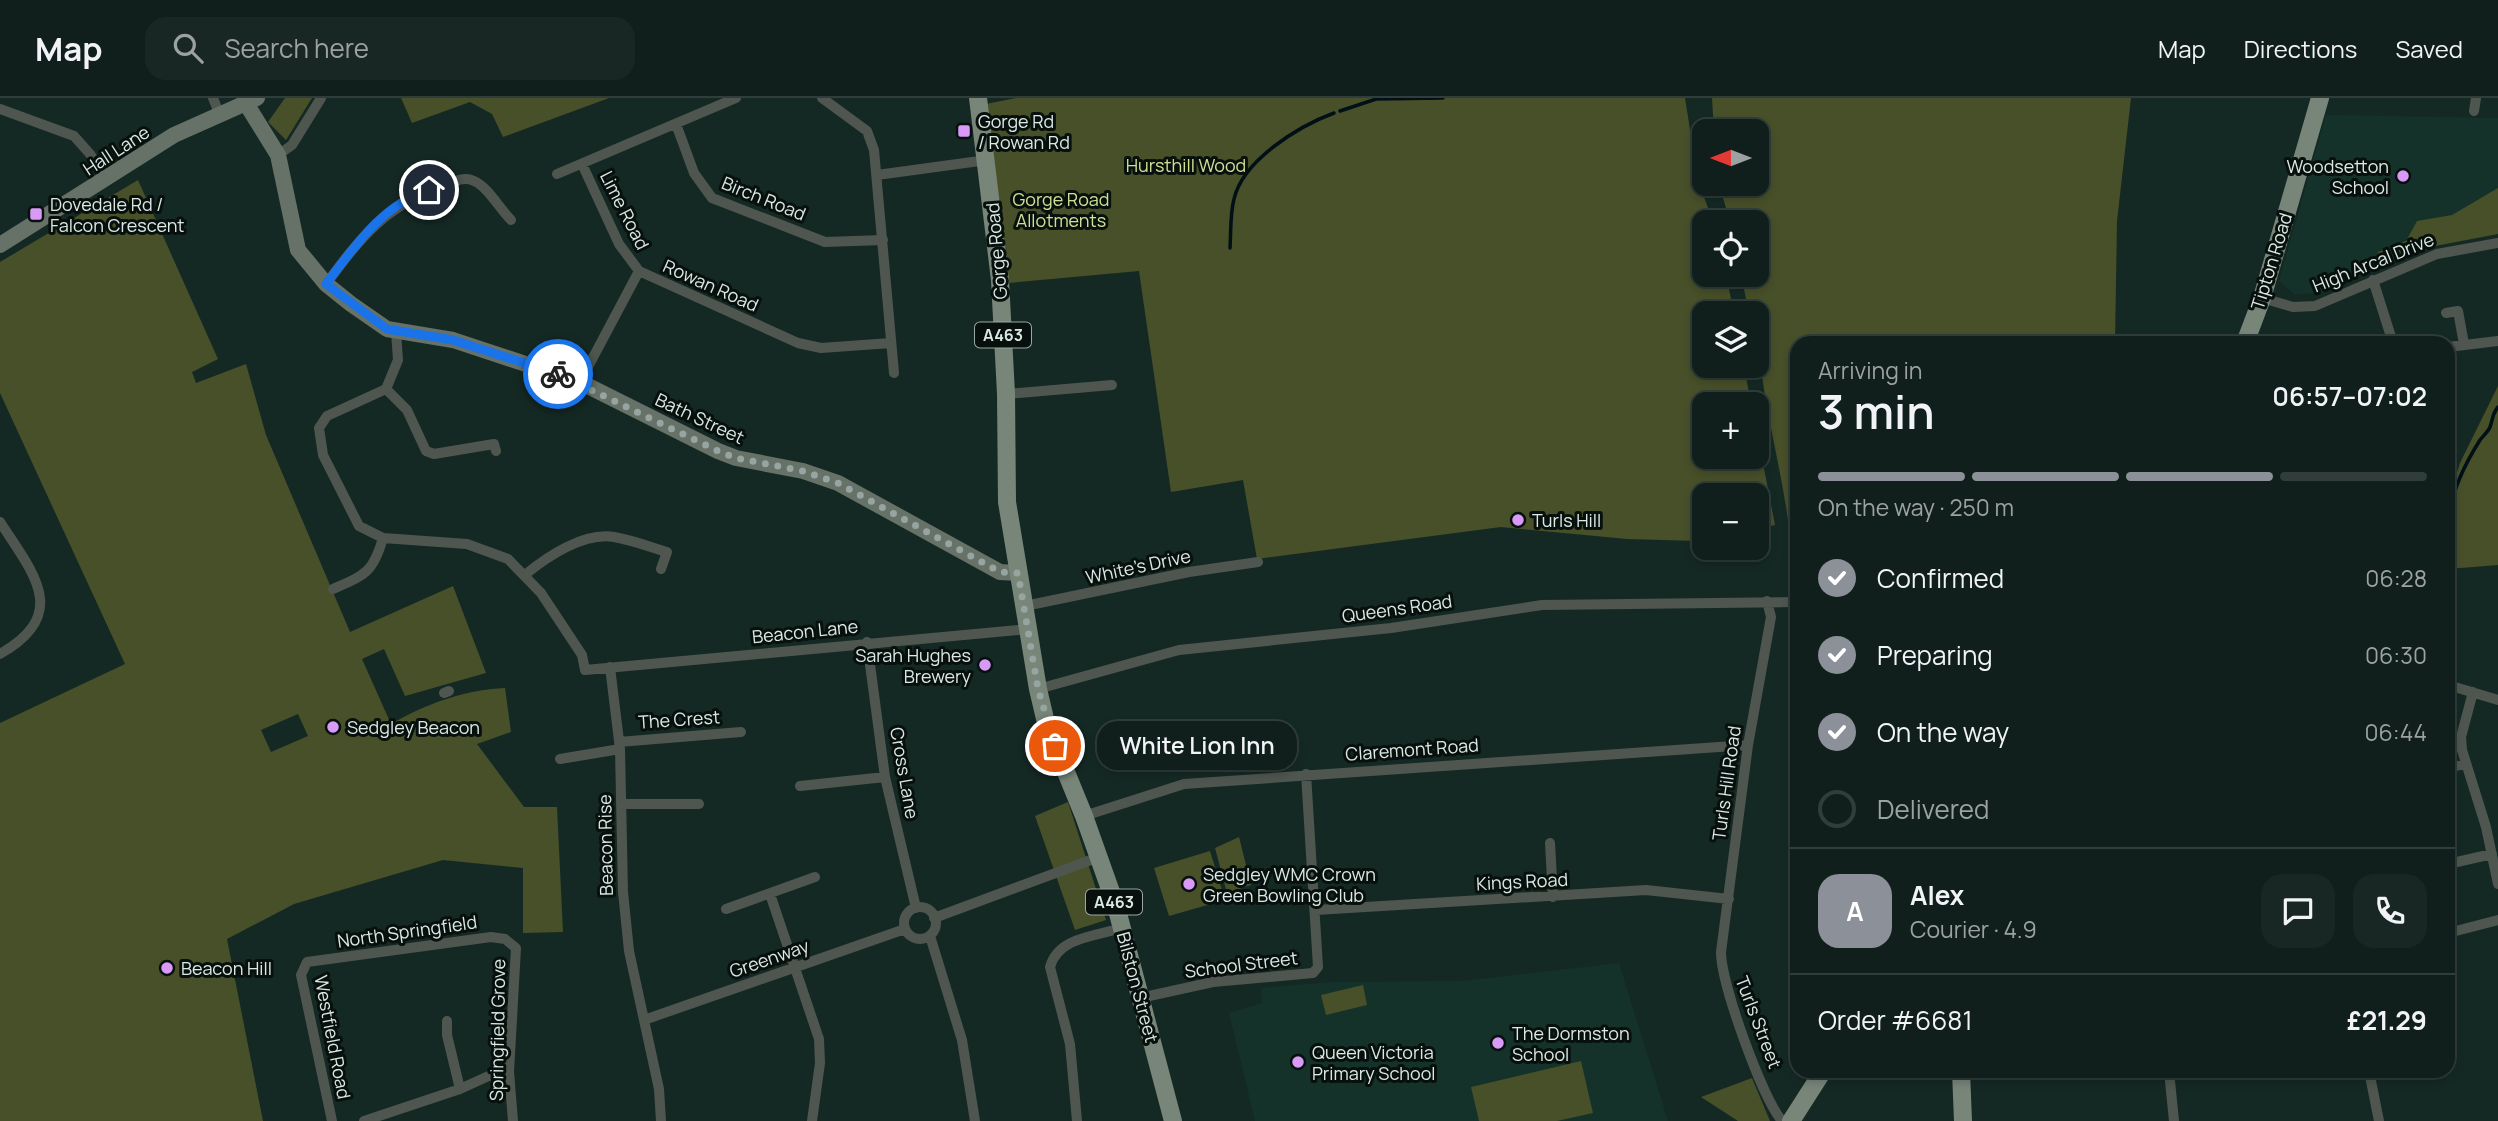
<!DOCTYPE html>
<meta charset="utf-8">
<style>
:root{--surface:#101f1b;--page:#192724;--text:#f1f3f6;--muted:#9ca2a3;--line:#303d3a;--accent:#8c9099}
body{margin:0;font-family:Manrope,sans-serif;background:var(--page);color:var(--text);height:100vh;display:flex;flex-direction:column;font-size:26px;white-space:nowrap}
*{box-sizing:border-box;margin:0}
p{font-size:23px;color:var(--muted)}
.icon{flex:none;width:38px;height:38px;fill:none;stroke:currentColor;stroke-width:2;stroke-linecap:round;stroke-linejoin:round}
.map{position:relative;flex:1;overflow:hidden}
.sheet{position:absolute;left:1790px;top:238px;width:665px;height:742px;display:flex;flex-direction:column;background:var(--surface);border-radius:21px;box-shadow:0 4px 10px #0003,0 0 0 2px var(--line)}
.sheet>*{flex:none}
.needle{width:46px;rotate:270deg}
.tools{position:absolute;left:1692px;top:21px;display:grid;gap:14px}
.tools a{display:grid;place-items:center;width:77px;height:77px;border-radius:14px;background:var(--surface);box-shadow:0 4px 10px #0003,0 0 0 2px var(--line);font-size:35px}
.pin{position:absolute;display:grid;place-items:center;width:60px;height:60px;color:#fff;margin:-30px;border:4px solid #fff;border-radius:50%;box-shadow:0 2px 7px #0007}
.courier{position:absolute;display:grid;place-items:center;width:70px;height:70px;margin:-35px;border:5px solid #1a73e8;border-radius:50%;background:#fff;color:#222;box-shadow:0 2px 9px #0007}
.bubble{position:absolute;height:49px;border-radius:21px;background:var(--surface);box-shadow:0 4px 10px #0003,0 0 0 2px var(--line);font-size:23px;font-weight:600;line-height:49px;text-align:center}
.headline em{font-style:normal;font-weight:600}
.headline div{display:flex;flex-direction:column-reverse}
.headline{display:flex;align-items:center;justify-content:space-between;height:119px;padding:0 28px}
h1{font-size:46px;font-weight:600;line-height:52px}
.bar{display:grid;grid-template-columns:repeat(4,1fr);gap:10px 7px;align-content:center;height:84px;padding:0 28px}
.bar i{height:9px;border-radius:5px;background:var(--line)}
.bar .active{background:var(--accent)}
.bar p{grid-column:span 4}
.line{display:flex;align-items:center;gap:18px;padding:0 28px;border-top:2px solid var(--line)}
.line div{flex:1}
.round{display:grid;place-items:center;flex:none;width:74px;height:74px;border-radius:21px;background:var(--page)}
ol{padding:0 28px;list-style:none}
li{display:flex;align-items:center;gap:21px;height:77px}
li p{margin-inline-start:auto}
li .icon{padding:7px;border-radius:50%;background:var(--accent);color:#fff;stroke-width:4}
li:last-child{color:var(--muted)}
li i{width:38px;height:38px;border:4px solid var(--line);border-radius:50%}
header{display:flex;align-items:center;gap:42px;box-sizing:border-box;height:98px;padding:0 35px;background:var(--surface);border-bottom:2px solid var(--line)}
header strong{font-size:33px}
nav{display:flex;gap:38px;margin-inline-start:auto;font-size:24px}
.search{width:490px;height:63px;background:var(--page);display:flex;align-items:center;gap:18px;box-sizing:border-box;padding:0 24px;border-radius:21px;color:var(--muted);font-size:26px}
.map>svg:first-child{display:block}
</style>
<header>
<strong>Map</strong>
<div class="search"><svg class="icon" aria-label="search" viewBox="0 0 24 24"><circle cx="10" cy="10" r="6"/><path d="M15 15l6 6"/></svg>Search here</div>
<nav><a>Map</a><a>Directions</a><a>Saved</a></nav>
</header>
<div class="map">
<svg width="2498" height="1023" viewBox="0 0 2498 1023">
<rect width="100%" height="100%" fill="#152924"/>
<path fill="#14322a" d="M2326,17L2498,20V136L2435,148L2376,170L2324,195L2294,196L2279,183Z
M1619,865L1668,1023H1255L1229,915L1262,905L1261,890L1331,884L1462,883Z"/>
<path fill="#475029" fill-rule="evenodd" d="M285,0H312L286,42L268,24Z
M401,0H609L503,39L492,16L470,4L412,25Z
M1016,0H1685L1698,82L1713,124H1704V177H1726L1734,215H1704V268H1744L1751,306H1704V359H1757V335L1775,427L1757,431V397H1704V442L1697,443L1627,441L1501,429L1257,461L1243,382L1171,394L1139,173L1009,185L986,6Z
M1712,0H2131L2117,123L2115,245H1797V473L1792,461C1787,378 1757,298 1757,215H1749L1741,177H1757V124H1730L1719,86H1757V33H1714Z
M138,82L218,261L192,274L196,285L246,266L266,337L350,534L453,488L486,575L405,598L384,551L362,561L391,626C428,605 464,592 505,590L511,634L477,646L524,709H557L563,834L523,835V770L443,762L294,806L227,841L263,1023H0V625L125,566L0,295V164ZM298,616L308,638L271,654L261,632Z
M2498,90V136L2435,148L2376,170L2378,154L2406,143L2417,123L2452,117Z
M2498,288V467L2448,471V403L2460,365Z
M1068,704L1106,822L1075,832L1035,718Z
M1239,739L1251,787L1227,795L1215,750Z
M1210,753L1225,802L1169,818L1154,770Z
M1363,887L1367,907L1326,917L1321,897Z
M1581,963L1593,1015L1557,1023H1479L1471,989Z
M1752,980L1770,1023H1738L1701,999Z"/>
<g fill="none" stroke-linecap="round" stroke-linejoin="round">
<path stroke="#010f17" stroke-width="3.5" d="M1340,13L1376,1L1443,0
M1230,150C1231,134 1230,116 1234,101C1243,62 1299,28 1334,15
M2450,436C2445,404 2463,369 2480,342C2483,338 2488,334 2490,329C2493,321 2492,316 2498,309"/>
<path stroke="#4f5650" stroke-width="10" d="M213,0L219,15
M822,0L867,33L874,52L894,275
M0,11L74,38L90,56L106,81
M2474,13L2476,0
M676,26L694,75L712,100L825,144L883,142
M278,57L292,47L321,0
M582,66L619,146L639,173L798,245L821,250L891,245
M557,76L736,0
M877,77L987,62
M2373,182L2393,245
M326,186C361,139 386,107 443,88C453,84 463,78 474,83C488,89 499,110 511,122
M2262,200L2293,209L2315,208L2437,156L2498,145
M2446,215L2458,213L2464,246
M396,234L398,262L386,291L327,318L319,330L323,357L359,428L383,440L467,446L508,461L541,495L582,557L585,572L1029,531
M2448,249L2498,243
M580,284L639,173
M386,291L407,312L426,353L434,356L494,346L496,353
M1006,296L1112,287
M0,424C33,475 71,516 0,556
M526,476C548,458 584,434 614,439C632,442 650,449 667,454L661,471
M333,491C365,477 373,475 383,440
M1767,503L1771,519L1748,647L1721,854C1721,886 1762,999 1782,1023
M1025,508L1189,474L1258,464
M867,544L885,679L916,810
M610,569L620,651L623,794L629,853L659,991L661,1023
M2448,587L2498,602
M1038,591L1179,552L1391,530L1542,507L1797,504
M2473,594L2461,639L2462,652L2486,729L2498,786
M444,595L449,593
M619,644L741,634
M560,661L620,651
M2448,670L2465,666
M800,688L885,679
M622,706H699
M1084,718L1184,686L1748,647
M1550,745L1553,799
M2448,766L2492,756
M770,796L819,941L820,965L812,1023
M904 825a16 16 0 1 1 32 0a16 16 0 1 1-32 0Z
M726,811L815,779
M1316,812L1646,792L1729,801
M934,820L1099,759
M2448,835L2498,822
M930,838L962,942L975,1023
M1140,900L1213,884L1313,875L1318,869L1306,676
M644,922L905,831
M447,923V937L460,991
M2169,973L2174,1023
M2369,973L2379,1023
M332,1023L301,877L307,864L491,839L505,841L516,850L509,974L513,1023
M364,1023L460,991L493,976L509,974
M1077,1023L1070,946L1050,869C1058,839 1096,838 1122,830"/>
<path stroke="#667167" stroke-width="16" d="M247,7L278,57L298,152L326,186L351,206L387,231L453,242L580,284L718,353L736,360L803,373L838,385L1000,474L1018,475
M0,147L174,37L257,0"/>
<path stroke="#78867a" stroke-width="18" d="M978,0L1000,182L1006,296L1007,404L1038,591L1046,625L1084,718L1116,808L1173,1023
M2245,245L2262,200L2320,0
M1961,973L1963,1023
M1791,1023L1823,973"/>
</g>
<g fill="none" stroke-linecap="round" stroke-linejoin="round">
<path stroke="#96a5a1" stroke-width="7" stroke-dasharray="0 12.6" d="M558,276L718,353L736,360L803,373L838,385L1000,474L1018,475L1038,591L1055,648"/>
<path stroke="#1a73e8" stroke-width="9" d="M429,92C383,106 354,149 326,186L387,231L453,242L558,276"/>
</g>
<g fill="#d99af7" stroke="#07100d" stroke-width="2.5">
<rect x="957" y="26" width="14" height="14" rx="3.5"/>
<circle cx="2403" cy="78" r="7"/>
<rect x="29" y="109" width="14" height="14" rx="3.5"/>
<circle cx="1518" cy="422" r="7"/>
<circle cx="985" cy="567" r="7"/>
<circle cx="333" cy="629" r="7"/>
<circle cx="1189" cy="786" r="7"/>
<circle cx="167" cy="870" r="7"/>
<circle cx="1498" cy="945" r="7"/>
<circle cx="1298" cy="964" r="7"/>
</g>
<g text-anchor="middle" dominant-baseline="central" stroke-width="6" stroke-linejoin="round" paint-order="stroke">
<g fill="#07100d" stroke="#9ba7a4" stroke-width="2">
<rect x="975" y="224.5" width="56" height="25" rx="5"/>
<rect x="1086" y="791.5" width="56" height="25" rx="5"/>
</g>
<g font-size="16" font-weight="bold" fill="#dbe8e4">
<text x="1003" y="237">A463</text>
<text x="1114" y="804">A463</text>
</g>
<g font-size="18" fill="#dbe8e4" stroke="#07100d" text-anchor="start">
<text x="978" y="23">Gorge Rd<tspan x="978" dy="21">/ Rowan Rd</tspan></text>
<text x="2389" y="68" text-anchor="end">Woodsetton<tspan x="2389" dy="21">School</tspan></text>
<text x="50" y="106">Dovedale Rd /<tspan x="50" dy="21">Falcon Crescent</tspan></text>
<text x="1532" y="422">Turls Hill</text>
<text x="971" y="557" text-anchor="end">Sarah Hughes<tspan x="971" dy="21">Brewery</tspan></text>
<text x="347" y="629">Sedgley Beacon</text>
<text x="1203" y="776">Sedgley WMC Crown<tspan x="1203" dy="21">Green Bowling Club</tspan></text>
<text x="181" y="870">Beacon Hill</text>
<text x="1512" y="935">The Dormston<tspan x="1512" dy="21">School</tspan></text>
<text x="1312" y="954">Queen Victoria<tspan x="1312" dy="21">Primary School</tspan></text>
</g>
<g font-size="18" fill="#dbe8e4" stroke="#07100d">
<text transform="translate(116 52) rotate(-33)">Hall Lane</text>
<text transform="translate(764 100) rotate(22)">Birch Road</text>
<text transform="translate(625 112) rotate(63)">Lime Road</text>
<text transform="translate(996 153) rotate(-95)">Gorge Road</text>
<text transform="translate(2271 163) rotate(-73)">Tipton Road</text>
<text transform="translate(2373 164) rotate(-22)">High Arcal Drive</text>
<text transform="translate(711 187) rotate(24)">Rowan Road</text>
<text transform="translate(700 320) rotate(25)">Bath Street</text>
<text transform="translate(1138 468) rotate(-12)">White's Drive</text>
<text transform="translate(1397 510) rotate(-8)">Queens Road</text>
<text transform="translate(805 533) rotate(-6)">Beacon Lane</text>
<text transform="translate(679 621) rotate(-4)">The Crest</text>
<text transform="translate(1412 651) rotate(-4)">Claremont Road</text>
<text transform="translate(905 675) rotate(80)">Cross Lane</text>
<text transform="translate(1726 685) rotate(-82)">Turls Hill Road</text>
<text transform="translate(605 747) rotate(-91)">Beacon Rise</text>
<text transform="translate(1522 783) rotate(-3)">Kings Road</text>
<text transform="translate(407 833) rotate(-8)">North Springfield</text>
<text transform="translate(769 860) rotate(-19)">Greenway</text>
<text transform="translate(1241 866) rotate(-7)">School Street</text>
<text transform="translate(1138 889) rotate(75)">Bilston Street</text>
<text transform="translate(1759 924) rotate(69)">Turls Street</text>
<text transform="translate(497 932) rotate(-89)">Springfield Grove</text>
<text transform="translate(333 939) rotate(79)">Westfield Road</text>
</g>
<g font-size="18" fill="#cde093" stroke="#07100d">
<text x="1186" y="67">Hursthill Wood</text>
<text x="1061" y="101">Gorge Road<tspan x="1061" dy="21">Allotments</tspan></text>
</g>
</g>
</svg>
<div class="tools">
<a><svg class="needle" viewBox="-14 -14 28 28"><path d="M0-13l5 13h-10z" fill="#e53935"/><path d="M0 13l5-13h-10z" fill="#9ca2a3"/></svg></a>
<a><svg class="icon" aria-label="locate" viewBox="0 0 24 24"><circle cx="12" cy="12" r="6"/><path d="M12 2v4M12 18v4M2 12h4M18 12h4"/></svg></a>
<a><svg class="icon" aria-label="layers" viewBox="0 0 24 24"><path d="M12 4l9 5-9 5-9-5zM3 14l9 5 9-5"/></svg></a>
<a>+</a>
<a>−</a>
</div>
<div class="pin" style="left:1055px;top:648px;background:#ea580c"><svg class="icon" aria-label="bag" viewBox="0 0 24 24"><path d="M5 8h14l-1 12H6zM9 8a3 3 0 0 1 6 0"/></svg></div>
<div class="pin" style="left:429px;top:92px;background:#1f2937"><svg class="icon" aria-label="home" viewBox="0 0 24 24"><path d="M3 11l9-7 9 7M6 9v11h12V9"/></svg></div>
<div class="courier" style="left:558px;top:276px"><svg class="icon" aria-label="bike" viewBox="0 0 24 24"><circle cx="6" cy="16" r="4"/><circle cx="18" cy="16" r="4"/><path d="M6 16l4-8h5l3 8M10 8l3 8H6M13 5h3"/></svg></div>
<div class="bubble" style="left:1097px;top:623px;width:200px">White Lion Inn</div>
<section class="sheet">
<div class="headline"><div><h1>3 min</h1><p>Arriving in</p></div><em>06:57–07:02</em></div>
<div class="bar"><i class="active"></i><i class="active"></i><i class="active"></i><i></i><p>On the way · 250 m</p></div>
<ol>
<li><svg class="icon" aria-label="check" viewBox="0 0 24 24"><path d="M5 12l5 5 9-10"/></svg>Confirmed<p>06:28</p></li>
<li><svg class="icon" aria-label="check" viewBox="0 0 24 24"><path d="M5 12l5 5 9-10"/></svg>Preparing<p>06:30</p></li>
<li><svg class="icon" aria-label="check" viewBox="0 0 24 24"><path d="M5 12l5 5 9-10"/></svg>On the way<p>06:44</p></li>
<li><i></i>Delivered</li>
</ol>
<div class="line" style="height:126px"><b class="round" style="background:var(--accent);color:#fff">A</b><div><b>Alex</b><p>Courier · 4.9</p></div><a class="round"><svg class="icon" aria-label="chat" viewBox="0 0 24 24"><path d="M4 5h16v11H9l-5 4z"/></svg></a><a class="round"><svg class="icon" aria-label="phone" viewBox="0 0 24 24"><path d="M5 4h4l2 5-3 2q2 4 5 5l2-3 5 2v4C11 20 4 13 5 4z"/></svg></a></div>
<div class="line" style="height:91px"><div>Order #6681</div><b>£21.29</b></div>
</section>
</div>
